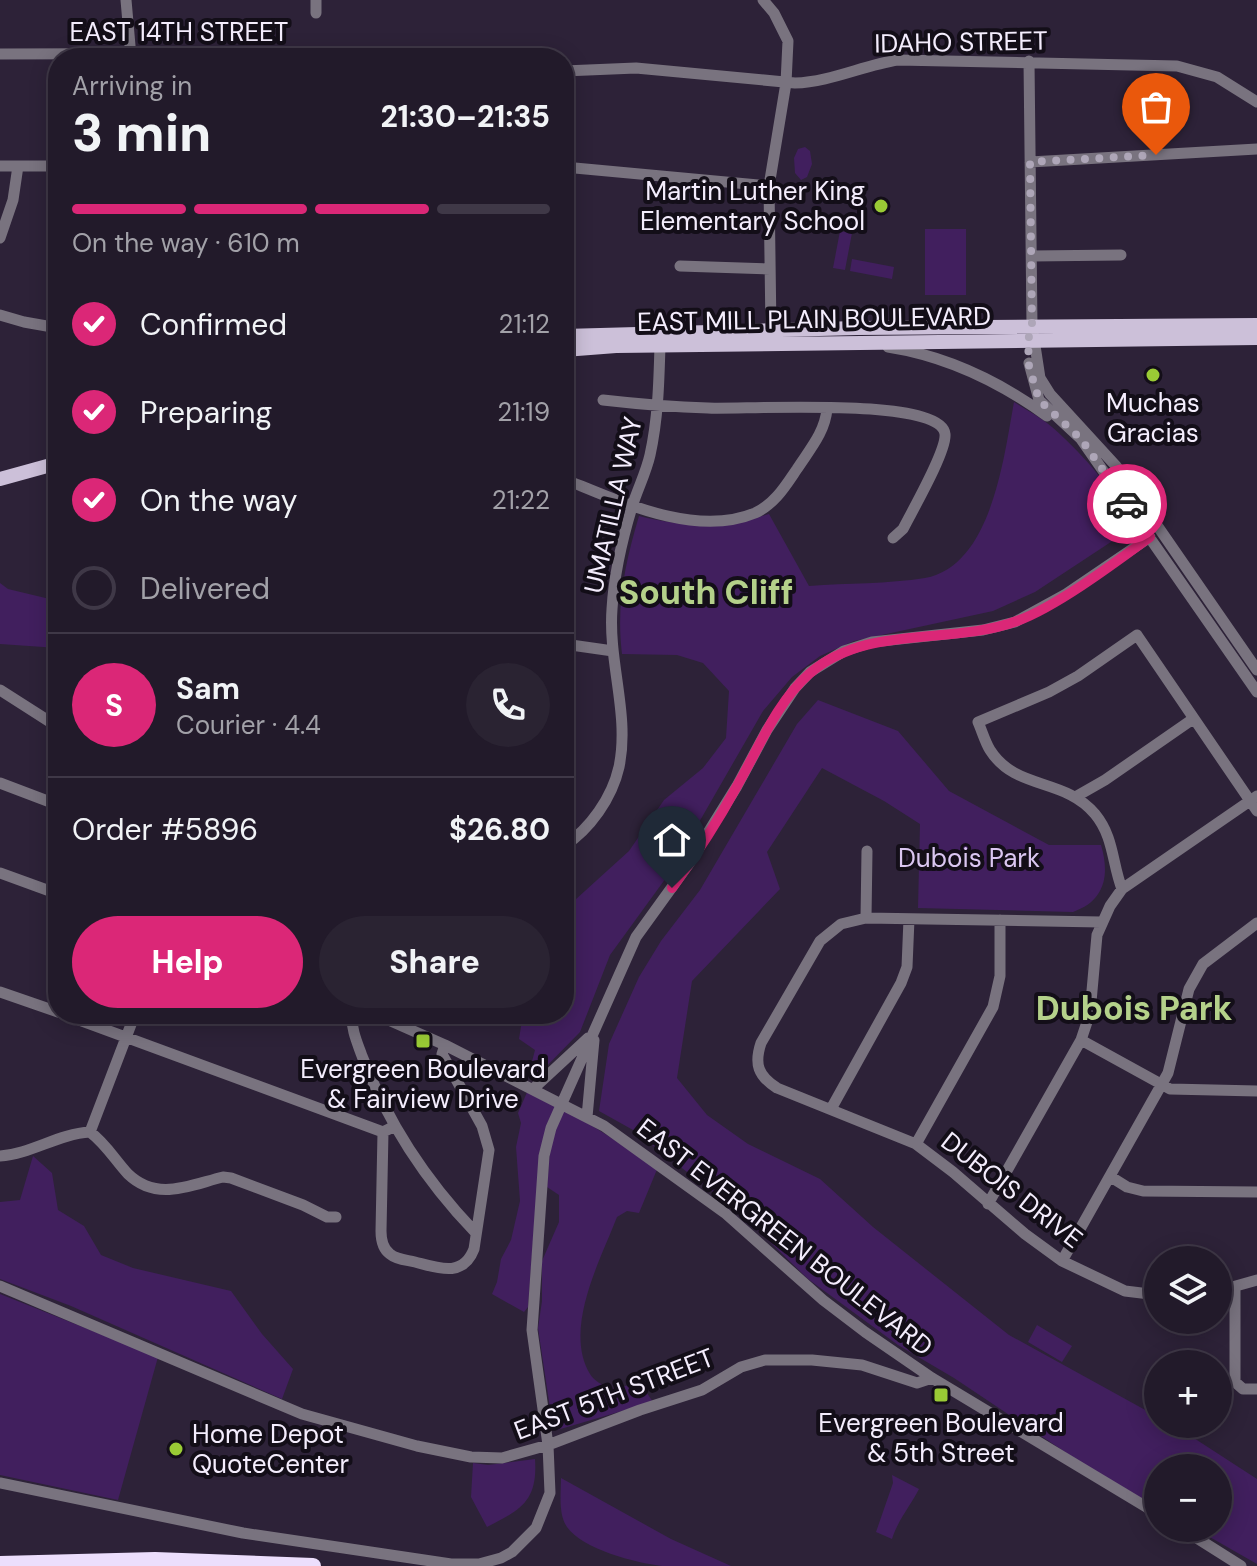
<!DOCTYPE html>
<meta charset="utf-8">
<style>
:root{--surface:#221a2a;--page:#2a2332;--text:#f1f3f6;--muted:#a2a1a8;--line:#3f3847;--accent:#db2777}
body{margin:0;font-family:"DM Sans",sans-serif;background:var(--page);color:var(--text);height:100vh;display:flex;flex-direction:column;font-size:30px;white-space:nowrap}
*{box-sizing:border-box;margin:0}
p{font-size:26px;color:var(--muted)}
.icon{flex:none;width:44px;height:44px;fill:none;stroke:currentColor;stroke-width:2;stroke-linecap:round;stroke-linejoin:round}
.map{position:relative;flex:1;overflow:hidden}
.panel{position:absolute;left:48px;top:48px;width:526px;height:976px;display:flex;flex-direction:column;background:var(--surface);border-radius:32px;box-shadow:0 4px 20px #0003,0 0 0 2px var(--line)}
.panel>*{flex:none}
.controls{position:absolute;left:1144px;top:1246px;display:grid;gap:16px}
.controls a{display:grid;place-items:center;width:88px;height:88px;border-radius:50%;background:var(--surface);box-shadow:0 4px 20px #0003,0 0 0 2px var(--line);font-size:40px}
.pin{position:absolute;display:grid;place-items:center;width:68px;height:68px;color:#fff;margin:-82px -34px;border-radius:50% 50% 50% 0;rotate:-45deg;box-shadow:0 0 8px #0007}
.pin .icon{rotate:45deg}
.courier{position:absolute;display:grid;place-items:center;width:80px;height:80px;margin:-40px;border:6px solid #db2777;border-radius:50%;background:#fff;color:#222;box-shadow:0 2px 10px #0007}
.headline em{font-style:normal;font-weight:800}
.headline div{display:flex;flex-direction:column-reverse}
.headline{display:flex;align-items:center;justify-content:space-between;height:136px;padding:0 24px}
h1{font-size:52px;font-weight:800;line-height:60px}
.bar{display:grid;grid-template-columns:repeat(4,1fr);gap:12px 8px;align-content:center;height:96px;padding:0 24px}
.bar i{height:10px;border-radius:6px;background:var(--line)}
.bar .selected{background:var(--accent)}
.bar p{grid-column:span 4}
.line{display:flex;align-items:center;gap:20px;padding:0 24px;border-top:2px solid var(--line)}
.line div{flex:1}
.round{display:grid;place-items:center;flex:none;width:84px;height:84px;border-radius:42px;background:var(--page)}
ol{padding:0 24px;list-style:none}
li{display:flex;align-items:center;gap:24px;height:88px}
li p{margin-inline-start:auto}
li .icon{padding:8px;border-radius:50%;background:var(--accent);color:#fff;stroke-width:4}
li:last-child{color:var(--muted)}
li i{width:44px;height:44px;border:4px solid var(--line);border-radius:50%}
.cta{display:flex;gap:16px;margin-top:auto;padding:16px 24px}
.cta a{flex:1;height:92px;border-radius:48px;background:var(--accent);color:#fff;font-size:32px;font-weight:800;line-height:92px;text-align:center}
.cta a+a{background:var(--page);color:var(--text)}
.map>svg:first-child{display:block}
</style>
<div class="map">
<svg width="1257" height="1566" viewBox="0 0 1257 1566">
<rect width="100%" height="100%" fill="#2d2238"/>
<path fill="#411f5e" d="M805,147L810,151L812,164L807,177L801,180L795,173L794,158L798,149Z
M925,229H966V295H925Z
M840,231L852,233L845,270L833,268Z
M852,259L894,267L892,279L850,271Z
M1014,402C1026,410 1040,417 1052,427C1072,444 1136,507 1123,534L1035,592L993,611L854,641L820,656L792,677L763,711L671,871L610,955L580,1032L537,1076L528,1077L535,1050L519,1039L523,1014H564V910L629,851L664,800L703,768L726,738L729,691L703,663L677,655L622,654C616,605 625,563 639,516C683,527 725,528 769,514L809,586C847,583 888,584 925,578C992,566 1004,456 1014,402Z
M0,583L8,589L58,601V648L0,644Z
M818,700L898,731L949,791L1049,845H1101C1110,875 1105,901 1073,912L918,908L920,824L884,801L822,768L767,852L780,889L692,981L677,1078L707,1115L748,1144L820,1179L873,1227L1009,1335L1158,1417V1424H1170L1183,1431L1257,1479V1564L1194,1528H1218V1468H1158V1508L1101,1476L954,1378L898,1345L808,1279L740,1213L647,1141L642,1135L599,1111L609,1044L639,977L661,941L700,890L797,724Z
M528,1090L555,1105L538,1177L528,1307L524,1312L492,1294L497,1282L501,1259L511,1240L520,1201L516,1147L521,1123L518,1113Z
M562,1107L658,1167L639,1213L627,1211L617,1217C600,1261 563,1329 590,1374C594,1381 603,1385 610,1389L640,1383L653,1402L557,1430L550,1408L538,1328L542,1301V1261L559,1222V1195L547,1187L550,1150Z
M33,1156L52,1173L58,1210L84,1226L101,1255L133,1268L231,1291L262,1334L293,1369L282,1399L71,1306L0,1279V1202L20,1200Z
M0,1294L158,1357L118,1500L0,1475Z
M1037,1325L1072,1346L1062,1362L1028,1342Z
M535,1459C538,1502 520,1510 487,1527L471,1497L473,1463L488,1465Z
M892,1475L919,1489C911,1505 898,1520 892,1539L876,1532L893,1483Z
M561,1478L671,1539L731,1566C708,1566 684,1566 662,1566C636,1563 582,1549 567,1527C558,1514 561,1493 561,1478Z"/>
<g fill="none" stroke-linecap="round" stroke-linejoin="round">
<path stroke="#79737f" stroke-width="11" d="M126,0L131,57
M763,0L774,13L788,41L786,83L769,186L771,331
M316,13V0
M0,54L342,53L358,58
M1029,61L1032,326L1040,378L1050,394L1116,466L1257,670
M564,71L636,68L795,83C830,82 864,65 898,60L1177,66L1217,77L1257,102
M1030,162L1257,149
M0,166H58
M564,167L769,186
M0,238L13,200L18,166
M1032,256L1121,255
M680,266L770,269
M0,315L24,322L58,328
M888,347C946,356 1000,382 1047,416
M1029,363L1039,400L1081,439L1257,692
M603,400C638,404 673,407 708,408C740,410 941,396 945,434C947,451 912,511 903,529L893,538
M564,479C619,501 695,538 755,513C775,504 786,485 797,469C810,449 825,432 827,409
M564,644L613,651
M0,690L58,727
M0,783L58,805
M1077,796L1105,780L1193,719
M564,846C590,829 612,798 619,767C630,715 608,662 612,609C614,574 622,540 632,507C637,490 646,473 650,455C658,419 659,382 660,345
M0,873L58,894
M1122,889C1112,863 1114,837 1095,814C1064,777 1016,791 990,750C985,742 982,731 978,722L1049,692L1078,676L1137,635L1257,811
M866,918L867,851
M1101,922L866,918L841,924L820,941L761,1043C754,1064 758,1076 777,1088L916,1144L953,1172L1025,1234L1062,1261L1125,1291L1158,1295
M0,992L58,1012
M63,1014L383,1132L395,1126
M352,1014C351,1029 357,1042 362,1056C387,1121 426,1181 475,1232
M375,1014L445,1045L604,1126L725,1213L823,1300L865,1332L932,1378L1158,1514
M1081,1040L1170,1089L1257,1091
M533,1089L588,1038
M831,1109L901,983L907,967L909,919
M587,1117L594,1040
M90,1132L135,1014
M383,1132L381,1231C381,1240 383,1249 390,1254C397,1260 407,1260 415,1262C438,1268 463,1278 474,1249L489,1150L482,1126L442,1054L445,1045
M916,1144L993,1007L1000,976V920
M0,1156C31,1154 58,1134 90,1132C106,1144 115,1160 128,1174C157,1202 190,1185 223,1177L231,1178L303,1205L327,1217H336
M1111,1177L1127,1187L1143,1191L1257,1192
M988,1204L1081,1040L1090,1013L1097,935L1110,906L1122,889L1257,796
M1062,1261L1168,1073L1189,989L1203,964L1257,923
M0,1286L302,1414L417,1446L471,1457L502,1458L548,1445L640,1410L702,1390L741,1367L765,1360H812L862,1365L917,1383L932,1378
M1235,1288V1382L1243,1389H1257
M1218,1291L1257,1280
M0,1483L243,1533L451,1564H479L501,1558L512,1552L536,1528L550,1493L548,1445L532,1330L544,1156L551,1128L636,937L688,865L737,786L767,730L795,688L810,672L844,651L872,642L983,630L1015,622L1066,594L1150,537
M1181,1528L1241,1566"/>
<path stroke="#ccc0d9" stroke-width="14" d="M564,336L857,328L1257,325
M564,350L616,346L1257,338
M0,479L58,463"/>
<path stroke="#ecdefc" stroke-width="16" d="M0,1564L155,1560L313,1566"/>
</g>
<g fill="none" stroke-linecap="round" stroke-linejoin="round">
<path stroke="#aea6b8" stroke-width="8" stroke-dasharray="0 14.4" d="M1127,504L1081,439L1039,400L1029,366L1028,340L1032,326L1030,162L1156,155"/>
<path stroke="#db2777" stroke-width="10" d="M672,888C696,855 718,821 737,786C759,748 776,703 809,674C867,623 950,646 1017,621C1056,607 1116,562 1150,537L1127,504"/>
</g>
<g fill="#9acb35" stroke="#130e18" stroke-width="3">
<circle cx="881" cy="206" r="8"/>
<circle cx="1153" cy="375" r="8"/>
<rect x="415" y="1033" width="16" height="16" rx="4"/>
<rect x="933" y="1387" width="16" height="16" rx="4"/>
<circle cx="176" cy="1449" r="8"/>
</g>
<g text-anchor="middle" dominant-baseline="central" stroke-width="8" stroke-linejoin="round" paint-order="stroke">
<g font-size="26" fill="#f4edfd" stroke="#130e18">
<text x="179" y="32">EAST 14TH STREET</text>
<text transform="translate(961 42) rotate(-1)">IDAHO STREET</text>
<text transform="translate(814 319) rotate(-1)">EAST MILL PLAIN BOULEVARD</text>
<text transform="translate(613 505) rotate(-77)">UMATILLA WAY</text>
<text transform="translate(1012 1190) rotate(38)">DUBOIS DRIVE</text>
<text transform="translate(785 1237) rotate(38)">EAST EVERGREEN BOULEVARD</text>
<text transform="translate(614 1394) rotate(-21)">EAST 5TH STREET</text>
</g>
<g font-size="26" fill="#f4edfd" stroke="#130e18">
<text x="865" y="191" text-anchor="end">Martin Luther King<tspan x="865" dy="30">Elementary School</tspan></text>
<text x="1153" y="403">Muchas<tspan x="1153" dy="30">Gracias</tspan></text>
<text x="423" y="1069">Evergreen Boulevard<tspan x="423" dy="30">&amp; Fairview Drive</tspan></text>
<text x="941" y="1423">Evergreen Boulevard<tspan x="941" dy="30">&amp; 5th Street</tspan></text>
<text x="192" y="1434" text-anchor="start">Home Depot<tspan x="192" dy="30">QuoteCenter</tspan></text>
</g>
<g font-size="26" fill="#dac6f1" stroke="#130e18">
<text x="969" y="858">Dubois Park</text>
</g>
<g font-size="34" font-weight="bold" fill="#b4d18a" stroke="#130e18">
<text x="706" y="592">South Cliff</text>
<text x="1134" y="1008">Dubois Park</text>
</g>
</g>
</svg>
<div class="controls">
<a><svg class="icon" aria-label="layers" viewBox="0 0 24 24"><path d="M12 4l9 5-9 5-9-5zM3 14l9 5 9-5"/></svg></a>
<a>+</a>
<a>−</a>
</div>
<div class="pin" style="left:1156px;top:155px;background:#ea580c"><svg class="icon" aria-label="bag" viewBox="0 0 24 24"><path d="M5 8h14l-1 12H6zM9 8a3 3 0 0 1 6 0"/></svg></div>
<div class="pin" style="left:672px;top:888px;background:#1f2937"><svg class="icon" aria-label="home" viewBox="0 0 24 24"><path d="M3 11l9-7 9 7M6 9v11h12V9"/></svg></div>
<div class="courier" style="left:1127px;top:504px"><svg class="icon" aria-label="car" viewBox="0 0 24 24"><path d="M5 17H2v-5l4-1 3-4h7l3 4 3 1v5h-3M9 17h6M6 11h13"/><circle cx="7" cy="17" r="2"/><circle cx="17" cy="17" r="2"/></svg></div>
<section class="panel">
<div class="headline"><div><h1>3 min</h1><p>Arriving in</p></div><em>21:30–21:35</em></div>
<div class="bar"><i class="selected"></i><i class="selected"></i><i class="selected"></i><i></i><p>On the way · 610 m</p></div>
<ol>
<li><svg class="icon" aria-label="check" viewBox="0 0 24 24"><path d="M5 12l5 5 9-10"/></svg>Confirmed<p>21:12</p></li>
<li><svg class="icon" aria-label="check" viewBox="0 0 24 24"><path d="M5 12l5 5 9-10"/></svg>Preparing<p>21:19</p></li>
<li><svg class="icon" aria-label="check" viewBox="0 0 24 24"><path d="M5 12l5 5 9-10"/></svg>On the way<p>21:22</p></li>
<li><i></i>Delivered</li>
</ol>
<div class="line" style="height:144px"><b class="round" style="background:var(--accent);color:#fff">S</b><div><b>Sam</b><p>Courier · 4.4</p></div><a class="round"><svg class="icon" aria-label="phone" viewBox="0 0 24 24"><path d="M5 4h4l2 5-3 2q2 4 5 5l2-3 5 2v4C11 20 4 13 5 4z"/></svg></a></div>
<div class="line" style="height:104px"><div>Order #5896</div><b>$26.80</b></div>
<div class="cta"><a>Help</a><a>Share</a></div>
</section>
</div>
